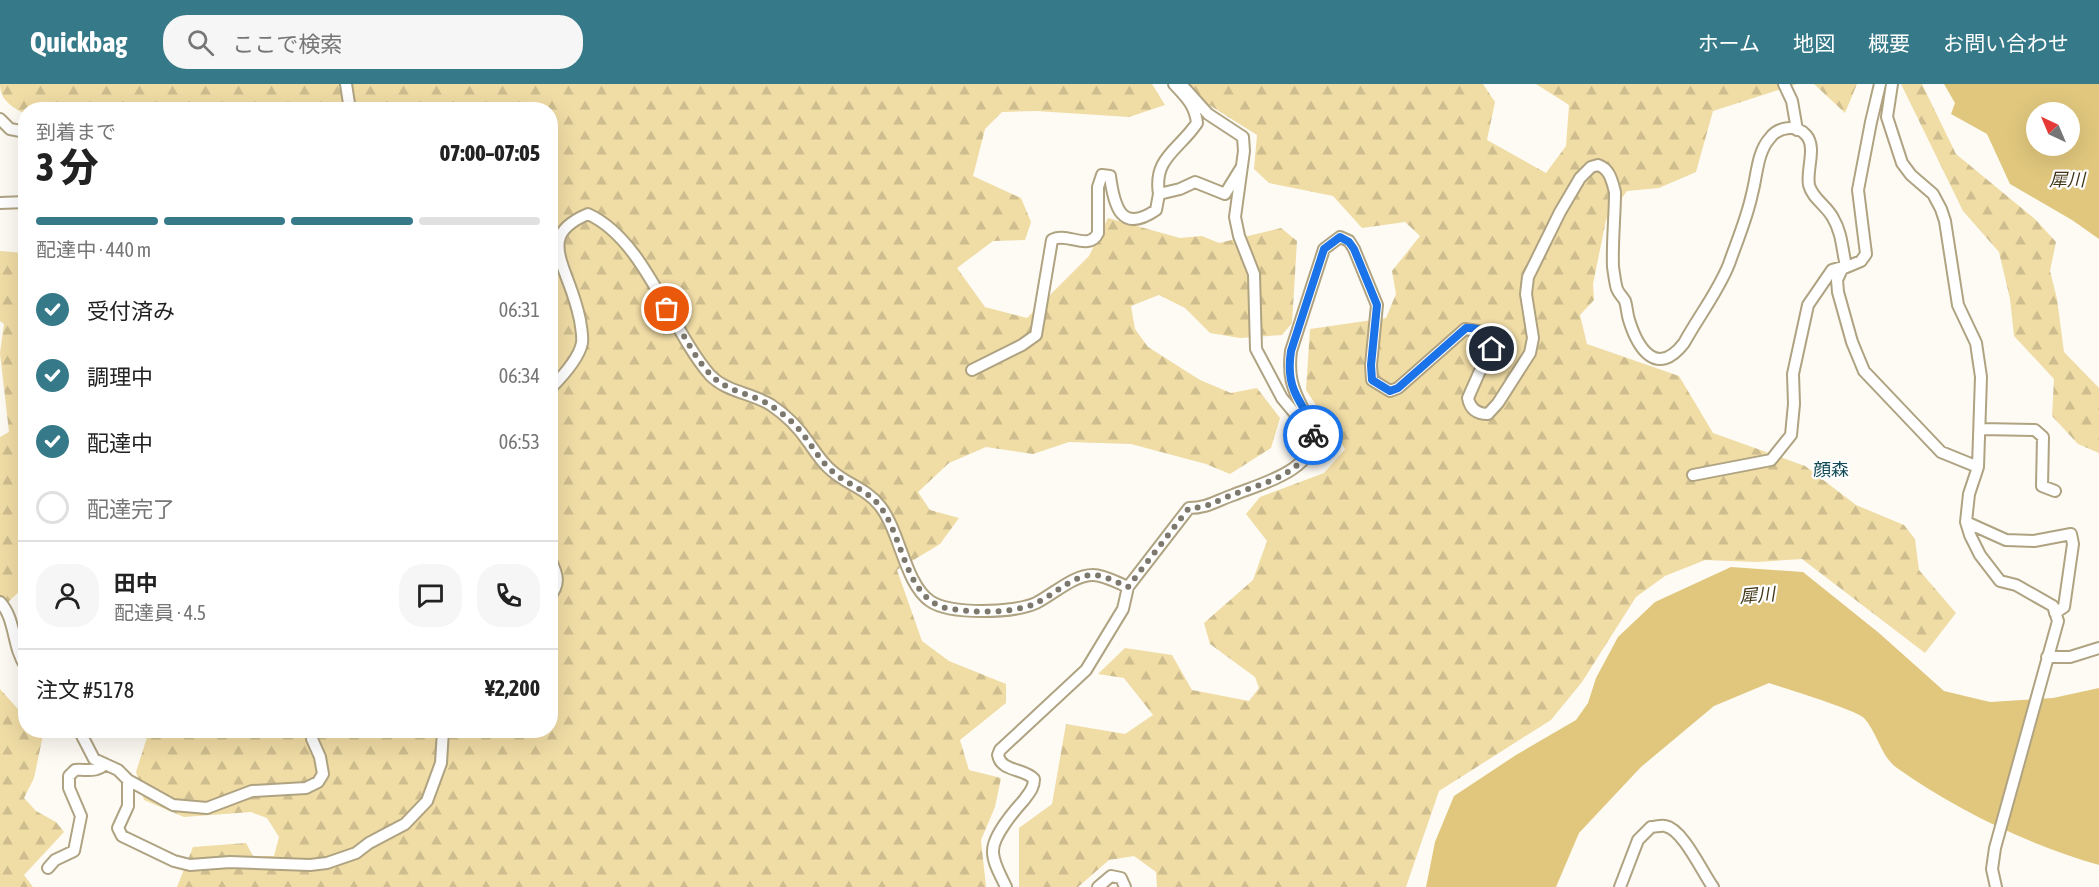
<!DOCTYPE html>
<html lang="ja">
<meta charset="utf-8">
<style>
:root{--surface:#fff;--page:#f6f6f6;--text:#222;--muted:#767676;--line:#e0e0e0;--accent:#367a8a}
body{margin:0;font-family:"Asap Condensed","Noto Sans JP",sans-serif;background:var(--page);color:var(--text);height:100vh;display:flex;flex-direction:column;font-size:22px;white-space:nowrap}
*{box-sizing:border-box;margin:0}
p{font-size:20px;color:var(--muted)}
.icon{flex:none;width:33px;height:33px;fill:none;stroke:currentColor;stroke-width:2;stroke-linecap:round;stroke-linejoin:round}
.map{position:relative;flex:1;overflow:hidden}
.details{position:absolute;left:18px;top:18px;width:540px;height:636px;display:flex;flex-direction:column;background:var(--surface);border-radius:24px;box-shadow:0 6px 24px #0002}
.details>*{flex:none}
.needle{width:39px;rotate:316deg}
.fabs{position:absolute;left:2026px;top:18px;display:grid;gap:12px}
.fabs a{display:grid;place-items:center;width:54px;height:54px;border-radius:50%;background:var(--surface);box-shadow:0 6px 24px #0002;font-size:30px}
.pin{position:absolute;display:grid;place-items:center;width:51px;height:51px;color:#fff;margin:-26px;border:3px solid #fff;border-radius:50%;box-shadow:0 2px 6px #0007}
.courier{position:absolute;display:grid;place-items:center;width:60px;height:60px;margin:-30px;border:4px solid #1a73e8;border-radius:50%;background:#fff;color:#222;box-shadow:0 2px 8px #0007}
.headline em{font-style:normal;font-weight:800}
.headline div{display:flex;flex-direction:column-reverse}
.headline{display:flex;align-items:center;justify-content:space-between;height:102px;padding:0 18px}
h1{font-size:39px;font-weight:800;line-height:45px}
.bar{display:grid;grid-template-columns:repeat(4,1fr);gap:9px 6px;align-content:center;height:72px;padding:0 18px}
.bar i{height:8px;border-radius:4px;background:var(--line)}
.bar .active{background:var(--accent)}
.bar p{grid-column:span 4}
.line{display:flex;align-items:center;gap:15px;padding:0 18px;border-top:2px solid var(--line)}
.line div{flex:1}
.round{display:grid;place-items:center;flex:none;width:63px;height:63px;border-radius:24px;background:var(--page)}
ol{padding:0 18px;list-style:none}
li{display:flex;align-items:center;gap:18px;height:66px}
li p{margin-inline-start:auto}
li .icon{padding:6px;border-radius:50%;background:var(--accent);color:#fff;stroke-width:4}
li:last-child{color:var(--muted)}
li i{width:33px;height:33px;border:3px solid var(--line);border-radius:50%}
header{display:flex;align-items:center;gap:36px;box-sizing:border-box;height:84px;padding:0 30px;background:var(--accent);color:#fff}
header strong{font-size:28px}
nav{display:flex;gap:33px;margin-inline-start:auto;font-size:21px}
.search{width:420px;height:54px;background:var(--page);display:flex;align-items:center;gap:15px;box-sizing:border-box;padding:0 21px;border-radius:24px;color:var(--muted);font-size:22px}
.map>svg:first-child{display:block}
</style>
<header>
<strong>Quickbag</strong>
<div class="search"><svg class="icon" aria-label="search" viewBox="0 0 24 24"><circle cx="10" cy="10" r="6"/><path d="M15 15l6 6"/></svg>ここで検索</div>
<nav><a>ホーム</a><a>地図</a><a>概要</a><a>お問い合わせ</a></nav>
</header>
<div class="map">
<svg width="2099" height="803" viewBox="0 0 2099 803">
<defs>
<pattern id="forest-firs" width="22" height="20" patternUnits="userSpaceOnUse" patternTransform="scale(1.5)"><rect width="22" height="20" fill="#f0dca5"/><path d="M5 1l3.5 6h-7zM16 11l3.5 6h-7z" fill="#cebd8e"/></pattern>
</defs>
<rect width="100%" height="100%" fill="#fdfbf4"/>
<path fill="url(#forest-firs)" d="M0,0H1152L1165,21L1129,33L1036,27L1002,28L985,45L973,92L1021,114L1031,138L1025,156L993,157L957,184L985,223L1027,234L1089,172L1108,134L1180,154L1202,152L1219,159L1281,144L1297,157L1292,239L1282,251L1240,254L1210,249L1185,224L1159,211L1131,222L1135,245L1148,263L1200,296L1231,309L1257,304L1280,334L1271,364L1230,390L1206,380L1131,360L1069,358L1033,370L986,363L949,379L918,408L930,426L959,434L940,460L897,486L922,557L949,577L1006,600V619L960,656L969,686L1001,694L995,723L981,756L986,803H177L193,763L246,759L253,772H274L279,753L267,734L251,728L184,733L144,716L136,688L149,647L550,646V26H26L25,30C12,23 0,16 0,0Z
M1189,0H1483L1495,18L1487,56L1546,89L1566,62L1569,21L1536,0H1797L1713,27L1696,88L1659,104L1627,107L1606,136L1593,200L1594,216L1580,231L1587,260L1679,292L1713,349L1805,382L1856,421L1904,441L1915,455L1919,486L1956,529L1925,569L1802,475L1757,478L1705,476L1665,492L1636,513L1582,598L1551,636L1439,707L1406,803H1157L1156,788L1134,772L1109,776L1078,803H1019V744L1052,720L1066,640L1125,650L1153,631L1124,594L1098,590L1125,564L1172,571L1192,606L1249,617L1259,604L1255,593L1210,560L1204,539L1253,496L1267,457L1246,430L1260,413L1324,389L1345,365L1306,306L1310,245L1386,234L1396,210L1392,187L1420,152L1405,138L1362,144L1333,112L1269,99L1254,85L1257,51L1187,7Z
M1814,0H1857L1845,29Z
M1901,0H1922L1956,70L2036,136L2056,158L2050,187L2057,215L2064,268L2099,304V369L2078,360L2052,332L2054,295L2014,252L2010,215L1999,168L1963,127Z
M0,167L24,169L25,172L26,501L0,526V353L9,348L0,269L4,240L0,237Z
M0,605L25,633L26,646L39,647L43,651L34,694L24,714L36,727L56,738L64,748L24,791L33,803H0Z"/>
<path fill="#e1c77d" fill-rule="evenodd" d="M1944,0H2099V155L2072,136L2010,100L1987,50L1951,30L1955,19ZM2037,28H2070V62H2037Z
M1731,483L1803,488L1879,549L1944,607L1990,618L2053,614L2099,604V781C2027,760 1958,727 1897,684C1881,673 1877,648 1864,634C1857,626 1784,604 1769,599L1714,622L1641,683L1579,749L1556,803H1426L1435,758L1454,712L1516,671L1576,636L1588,619L1596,594L1618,553L1655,518Z"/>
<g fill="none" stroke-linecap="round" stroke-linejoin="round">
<g stroke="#afa382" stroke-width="14">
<path id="minor" d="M346,0L350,26
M1181,0L1208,30L1243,53L1244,67L1235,133L1239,152L1254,190L1256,265L1282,314L1307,344L1313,345
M1784,0L1792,17L1797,46
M1880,0L1871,38L1858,106L1866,170L1861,177L1842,185L1837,196L1838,208L1852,258L1864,287L1941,368L1978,383L1969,410L1966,438L1970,451L1980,471L2000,497L2016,501L2053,522L2058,537L1995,764L1992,785L1996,803
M1892,0L1887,33L1902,79L1911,91L1933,110L1941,125L1945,137L1958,221L1976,259L1981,293L1978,383
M0,35L10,45L26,48
M1159,110C1153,74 1179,66 1197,39C1195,21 1186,13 1174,0
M0,119L26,118
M972,286L1022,261L1036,251L1052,156C1066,147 1089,168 1098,149V103L1102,91L1110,92C1114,122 1121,150 1156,126L1159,110L1180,105L1195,98L1225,110L1241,84
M550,305C561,294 579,274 582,259C583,252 581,244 580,236C577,222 573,210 568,197C555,163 550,146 588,130C645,156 670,245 710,291C726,308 752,309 771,321C786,331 799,344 809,359C816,369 823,380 832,387C848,401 867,405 880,422C900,447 905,500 930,517C950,531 1014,529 1036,519C1054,510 1073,491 1093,491C1104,491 1118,499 1128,503
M1980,345L2035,346L2043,353L2042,402L2055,407
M1966,438L2006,456L2034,457L2071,450L2073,460L2064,523L2055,529
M550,475C557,489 561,500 550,512
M0,518C16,535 12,563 26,583
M2047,573H2070L2099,564
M79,646L94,675L118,686L128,696L173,721L207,724L252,707L306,704L318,698L323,690L320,673L312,655V646
M128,696V722L118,744L122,752L174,777L190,781L230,778L310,781L327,779L356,769L369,759L405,740L427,717L441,679L443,646
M48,784L55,776L74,767L81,732L69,704V692L75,686C87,685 96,689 105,680
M1006,803C1001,792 993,779 993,768C992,753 1014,727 1024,716C1029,709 1034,704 1034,695C1024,684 1001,688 998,671L1000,666L1086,586L1123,525L1128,503L1189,424C1207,424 1216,417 1233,411C1260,400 1319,386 1313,346C1312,338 1307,331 1303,325C1292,304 1288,291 1291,267L1324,165L1340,153L1349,157L1354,165L1377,221L1371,281L1372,296L1390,307L1398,304L1465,245L1484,248L1491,255L1492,260L1490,270L1479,289L1468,314C1470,325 1477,330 1488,330L1498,319L1530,269L1533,254L1526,210L1528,193L1560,128L1580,94L1591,83L1598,81C1610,85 1612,97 1615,108C1615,132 1612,158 1613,183C1614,189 1615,199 1617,205C1619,210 1623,213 1625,217C1627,223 1627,230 1629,236C1638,265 1657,294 1684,259C1698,233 1718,208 1729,180C1737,157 1747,134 1752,110C1757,92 1757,68 1770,54C1778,43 1796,40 1806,51C1817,63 1806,86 1809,101C1812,114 1827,122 1833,134C1842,149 1842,165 1846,182L1832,186L1808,221L1793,290L1794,320L1791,351L1771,376L1693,391
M1098,803L1111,792L1121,794L1125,803
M1620,803L1638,756L1651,743C1655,743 1661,741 1665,742C1683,745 1702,788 1713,803"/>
</g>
<use href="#minor" stroke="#fff" stroke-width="10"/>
</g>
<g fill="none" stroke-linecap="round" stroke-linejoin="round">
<path stroke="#7c786d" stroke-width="6" stroke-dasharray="0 10.8" d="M667,225C683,247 694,275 713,293C729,308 752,310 770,321C778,326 788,334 795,341C809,355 817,374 832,387C847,401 866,405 879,421C904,452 904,513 946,524C971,529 1014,530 1036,519C1054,511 1073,491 1093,491C1104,491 1118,499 1128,503L1189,424C1209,424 1216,417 1234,410C1264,399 1308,390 1313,351"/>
<path stroke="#1a73e8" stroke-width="8" d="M1313,351C1313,334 1300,322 1294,306C1289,294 1289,280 1291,267L1324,165L1340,153L1349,158L1354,165L1377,221L1371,281L1372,296L1390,307L1398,304L1466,244C1479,243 1493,249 1492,265"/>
</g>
<g text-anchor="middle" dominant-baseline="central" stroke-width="4.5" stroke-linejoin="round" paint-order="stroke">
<g font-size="18" font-style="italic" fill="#413615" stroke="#fff">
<text x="2067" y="95">犀川</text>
<text transform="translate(1757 511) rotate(-5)">犀川</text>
</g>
<g font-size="18" fill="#0f4955" stroke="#fff">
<text x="1831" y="385">顔森</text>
</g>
</g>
</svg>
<div class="fabs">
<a><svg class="needle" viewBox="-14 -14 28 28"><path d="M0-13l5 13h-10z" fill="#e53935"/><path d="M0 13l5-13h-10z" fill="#767676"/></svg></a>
</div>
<div class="pin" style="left:667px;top:225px;background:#ea580c"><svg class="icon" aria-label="bag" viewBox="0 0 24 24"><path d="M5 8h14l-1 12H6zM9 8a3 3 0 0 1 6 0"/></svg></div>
<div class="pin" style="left:1492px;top:265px;background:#1f2937"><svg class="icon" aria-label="home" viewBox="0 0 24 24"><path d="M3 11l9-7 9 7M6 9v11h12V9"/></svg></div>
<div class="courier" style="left:1313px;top:351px"><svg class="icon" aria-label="bike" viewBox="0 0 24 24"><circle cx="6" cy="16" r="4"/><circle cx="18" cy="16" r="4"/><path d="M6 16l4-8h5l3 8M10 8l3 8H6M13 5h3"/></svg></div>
<section class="details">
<div class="headline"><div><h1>3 分</h1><p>到着まで</p></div><em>07:00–07:05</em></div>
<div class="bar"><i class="active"></i><i class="active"></i><i class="active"></i><i></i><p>配達中 · 440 m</p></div>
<ol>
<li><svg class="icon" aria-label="check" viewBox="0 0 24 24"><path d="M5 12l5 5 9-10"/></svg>受付済み<p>06:31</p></li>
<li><svg class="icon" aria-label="check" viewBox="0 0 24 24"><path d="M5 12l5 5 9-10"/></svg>調理中<p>06:34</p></li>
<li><svg class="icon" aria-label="check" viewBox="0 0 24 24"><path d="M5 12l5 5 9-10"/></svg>配達中<p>06:53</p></li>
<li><i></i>配達完了</li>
</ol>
<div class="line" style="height:108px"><a class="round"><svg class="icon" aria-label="person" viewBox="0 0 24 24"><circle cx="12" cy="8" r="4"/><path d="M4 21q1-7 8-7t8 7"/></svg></a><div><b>田中</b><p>配達員 · 4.5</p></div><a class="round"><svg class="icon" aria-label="chat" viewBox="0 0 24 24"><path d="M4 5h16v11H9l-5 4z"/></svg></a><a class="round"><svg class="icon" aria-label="phone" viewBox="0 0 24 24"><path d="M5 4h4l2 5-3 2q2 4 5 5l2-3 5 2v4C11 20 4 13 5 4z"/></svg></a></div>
<div class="line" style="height:78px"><div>注文 #5178</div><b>¥2,200</b></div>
</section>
</div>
